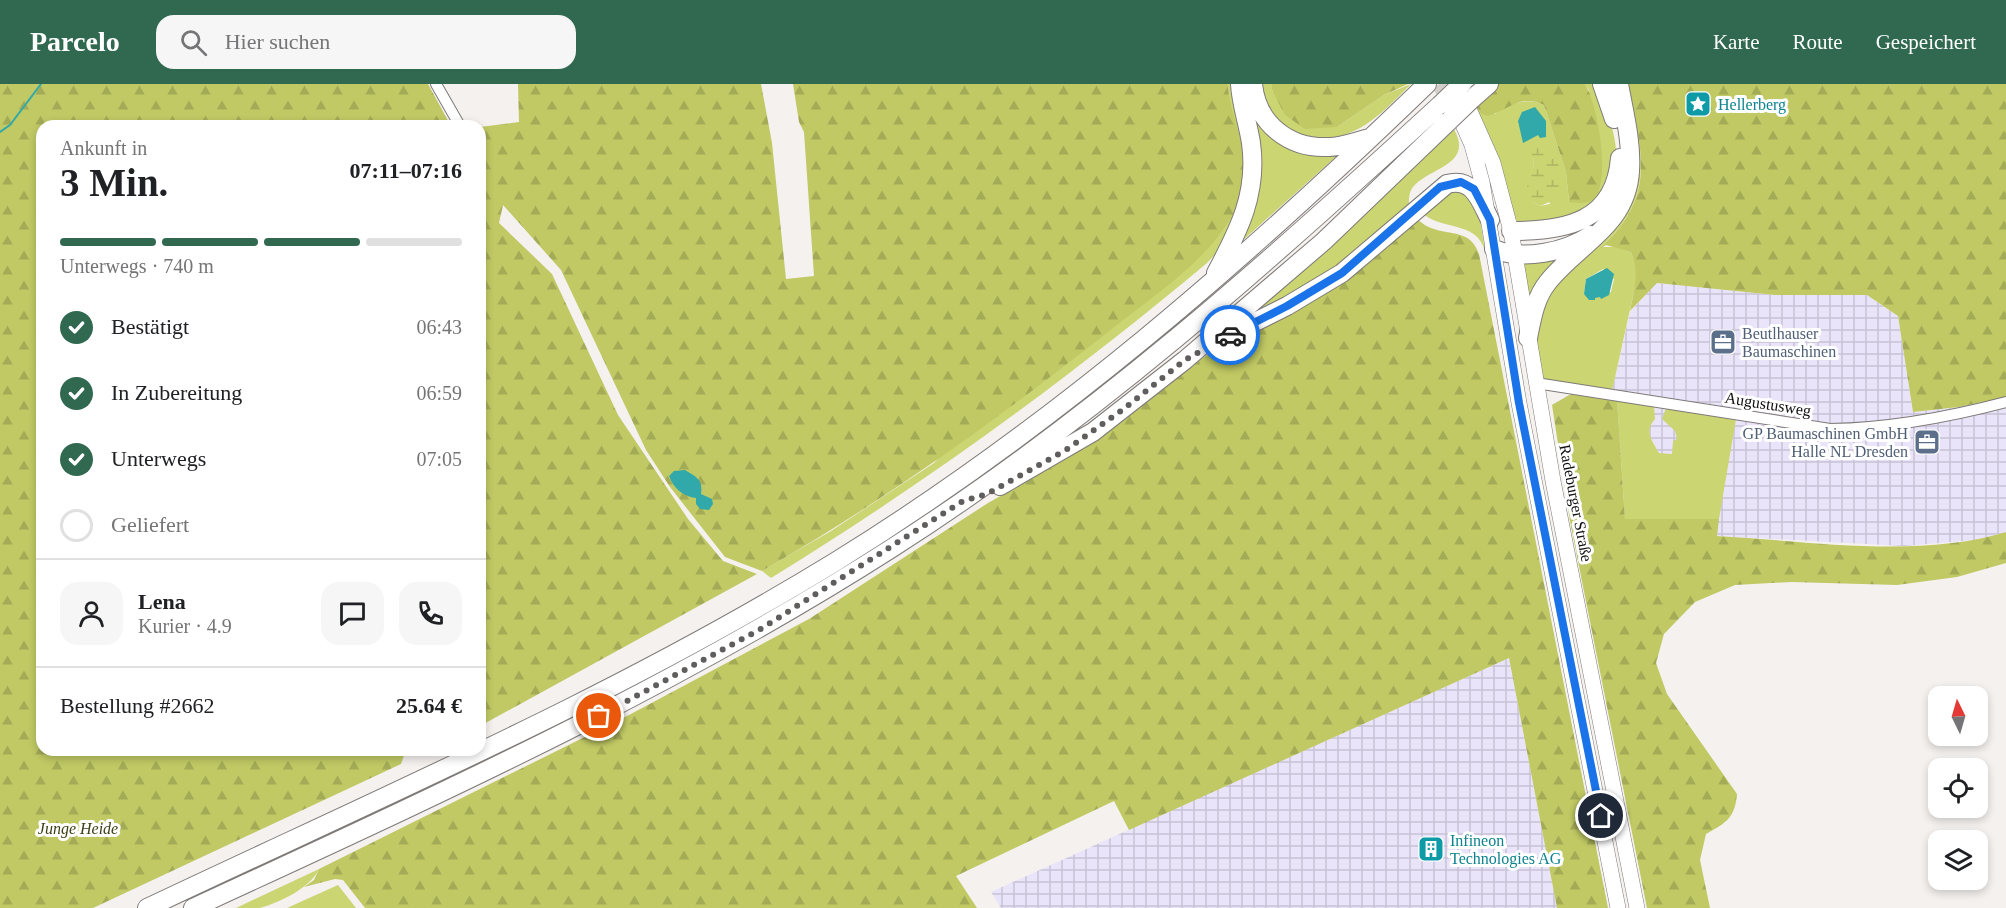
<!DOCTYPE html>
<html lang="de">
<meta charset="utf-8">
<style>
:root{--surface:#fff;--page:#f6f6f6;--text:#202124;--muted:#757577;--line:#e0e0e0;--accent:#306850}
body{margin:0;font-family:"Times New Roman",serif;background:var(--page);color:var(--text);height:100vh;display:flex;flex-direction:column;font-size:22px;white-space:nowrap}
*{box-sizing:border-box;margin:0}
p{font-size:20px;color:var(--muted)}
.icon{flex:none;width:33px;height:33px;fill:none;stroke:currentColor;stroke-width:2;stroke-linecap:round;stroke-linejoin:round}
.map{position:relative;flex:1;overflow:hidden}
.drawer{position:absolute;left:36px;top:36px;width:450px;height:636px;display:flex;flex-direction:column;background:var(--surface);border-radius:18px;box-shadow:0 3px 9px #0003}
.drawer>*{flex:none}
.needle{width:39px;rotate:355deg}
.tools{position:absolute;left:1928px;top:602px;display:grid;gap:12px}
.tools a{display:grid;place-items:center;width:60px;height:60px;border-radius:12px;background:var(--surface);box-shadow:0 3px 9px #0003;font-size:30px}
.pin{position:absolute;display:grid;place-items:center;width:51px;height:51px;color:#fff;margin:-26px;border:3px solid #fff;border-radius:50%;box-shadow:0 2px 6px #0007}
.courier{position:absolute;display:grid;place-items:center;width:60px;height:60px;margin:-30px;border:4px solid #1a73e8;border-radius:50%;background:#fff;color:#222;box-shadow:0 2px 8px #0007}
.summary em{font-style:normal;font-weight:800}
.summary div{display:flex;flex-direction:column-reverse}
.summary{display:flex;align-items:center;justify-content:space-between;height:102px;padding:0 24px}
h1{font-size:39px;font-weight:800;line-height:45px}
.bar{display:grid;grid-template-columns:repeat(4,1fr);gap:9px 6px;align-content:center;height:72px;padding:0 24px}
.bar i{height:8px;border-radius:4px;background:var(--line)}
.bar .current{background:var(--accent)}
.bar p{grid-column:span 4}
.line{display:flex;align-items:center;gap:15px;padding:0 24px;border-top:2px solid var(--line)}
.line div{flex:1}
.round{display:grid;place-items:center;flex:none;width:63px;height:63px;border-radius:18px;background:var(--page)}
ol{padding:0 24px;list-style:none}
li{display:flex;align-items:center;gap:18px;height:66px}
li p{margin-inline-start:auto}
li .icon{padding:6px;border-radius:50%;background:var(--accent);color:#fff;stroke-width:4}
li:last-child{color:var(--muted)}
li i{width:33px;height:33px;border:3px solid var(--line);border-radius:50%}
header{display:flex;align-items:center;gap:36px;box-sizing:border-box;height:84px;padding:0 30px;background:var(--accent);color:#fff}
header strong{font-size:28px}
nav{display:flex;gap:33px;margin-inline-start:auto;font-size:21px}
.search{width:420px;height:54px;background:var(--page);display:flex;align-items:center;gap:15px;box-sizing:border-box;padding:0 21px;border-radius:18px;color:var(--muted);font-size:22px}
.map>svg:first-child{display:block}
</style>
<header>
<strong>Parcelo</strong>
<div class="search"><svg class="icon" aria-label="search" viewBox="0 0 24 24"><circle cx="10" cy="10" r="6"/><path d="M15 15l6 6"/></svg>Hier suchen</div>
<nav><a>Karte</a><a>Route</a><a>Gespeichert</a></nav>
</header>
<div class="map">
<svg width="2006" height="824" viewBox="0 0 2006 824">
<defs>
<pattern id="industrial-grid" width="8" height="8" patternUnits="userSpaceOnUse" patternTransform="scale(1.5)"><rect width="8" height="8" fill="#eae4fa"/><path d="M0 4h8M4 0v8" fill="none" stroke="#c8c2d5"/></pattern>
<pattern id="forest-firs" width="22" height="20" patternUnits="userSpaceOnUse" patternTransform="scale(1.5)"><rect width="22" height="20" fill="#c0c964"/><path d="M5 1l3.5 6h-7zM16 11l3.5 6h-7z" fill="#a4ab56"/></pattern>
<pattern id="wetland-marsh" width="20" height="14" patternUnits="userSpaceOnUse" patternTransform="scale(1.5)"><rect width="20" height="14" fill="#cbd571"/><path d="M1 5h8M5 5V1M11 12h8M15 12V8" fill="none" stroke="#adb661"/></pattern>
</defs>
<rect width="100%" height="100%" fill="#f5f1ef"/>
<path fill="url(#industrial-grid)" d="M1656,199L1775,211H1867L1898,232L1913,328L1959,323L2006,313V448L1977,456L1904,462L1716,452L1718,435L1552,321L1571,310L1610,315L1630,228Z
M1509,574L1557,824H1001L991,808Z"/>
<path fill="#cbd571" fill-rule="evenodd" d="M1228,0H1235L1249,88L1224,161L1207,179C1067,296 927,398 771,494L762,487L831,447L934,379L1240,58L1230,26Z
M1261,0H1272V7L1337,43L1384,11L1411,0C1379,32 1350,65 1301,50C1276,43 1267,25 1261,0Z
M1585,0H1596C1607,23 1623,67 1614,92C1610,103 1589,122 1581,132L1519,140L1513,130L1499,77L1475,21L1495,30C1507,19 1529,13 1544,21L1566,88L1569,118L1589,6ZM1532,72L1550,120L1540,122L1532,118L1529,98L1534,81Z
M1624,0H1628C1641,66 1658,112 1601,163H1615L1631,168L1636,181L1637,194L1612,307L1544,296L1540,290L1535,246L1543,211L1623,130ZM1603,185L1614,195L1611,208L1594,214L1584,210L1586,195Z
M1250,28L1262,40L1341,68L1241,158Z
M1452,42C1477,81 1429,83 1413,103C1408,109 1409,118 1409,126L1344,182L1242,237Z
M1448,106L1465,107L1480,135L1485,167C1477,136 1440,147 1421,128Z
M1563,168L1531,224L1521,174Z
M1617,316L1654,322L1655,335C1644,347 1652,357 1659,369L1672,370L1673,357L1677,355L1675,347L1662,335L1666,324L1736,335L1719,435H1625Z
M319,785C310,804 281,818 260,824C253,824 244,824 236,824Z
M338,801L356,824H287Z"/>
<path fill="url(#forest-firs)" d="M0,0H428L451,42H42V666H406L401,680L93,824H0Z
M518,0H761L772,59L786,195L814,192L804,48L799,38L793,0H1228C1229,33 1252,69 1243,103C1240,114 1234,131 1227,140C1199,183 1152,213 1113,244C1001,333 886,416 762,487L725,473L670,403L646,366L561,186L503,121L499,139L552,190L618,331L688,435L723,477L757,490L480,642V43L519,38Z
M1272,0H1408L1384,11L1337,43L1305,45L1285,31L1272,6Z
M1499,0H1585C1597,18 1613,102 1592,116C1585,120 1577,119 1569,118L1566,88L1544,21C1521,9 1507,27 1488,32L1482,30L1475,21Z
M1628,0H2006V313L1959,323L1913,328L1898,232L1867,211H1775L1657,199L1630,227C1634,206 1640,189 1631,168L1606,161L1598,166C1658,113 1642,70 1628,0Z
M1414,133C1420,137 1425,142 1431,144C1452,152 1470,145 1479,170L1608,824H1557L1509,574L1129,746L1114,717L956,792L977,824H365L343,796L335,795L304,803L314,796L319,785L629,631L809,535L988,419L1069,373L1125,335L1196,278L1239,252Z
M1571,310L1617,316L1625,435H1719L1717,452C1808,457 1918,475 2006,448V479L1957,493L1897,501L1791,498L1735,501L1695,518L1664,550L1656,579L1667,610L1737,710C1735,734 1726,739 1706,750L1700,776L1710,824H1647L1570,437L1552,321Z"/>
<path fill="url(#wetland-marsh)" d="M1543,60C1561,71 1564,96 1559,114L1540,122L1532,118L1526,106L1534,81L1531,66L1533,62Z"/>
<path fill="#31a8a9" d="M1535,23L1546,37V53L1540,54L1538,51L1523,59L1518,37L1522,28Z
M1607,184L1614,190L1609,211L1601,215L1600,213L1595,214V216H1589L1584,210L1586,195Z
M685,386C697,393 703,396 701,410L712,415L713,420L709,426L700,425L696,420V414C684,413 673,404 669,392L674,387Z"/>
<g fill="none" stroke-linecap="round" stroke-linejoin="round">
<path stroke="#31a8a9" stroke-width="2" d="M0,48L10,41L41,0"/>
<path stroke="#d3cfcd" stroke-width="15" stroke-dasharray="15 8" stroke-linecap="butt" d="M1439,0L1453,23"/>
<g stroke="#7e7a78" stroke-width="12">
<path id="street" d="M436,0L460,42
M1536,299L1830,345C1889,344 1949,333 2006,318"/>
</g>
<g stroke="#7e7a78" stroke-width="16">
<path id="primary" d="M1469,25L1493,79L1511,147L1553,397L1637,824
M1460,34L1472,61L1482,98L1519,319L1618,824"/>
</g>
<g stroke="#7e7a78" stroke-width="20">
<path id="highway" d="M1253,0C1257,40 1289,65 1329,63C1342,63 1357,57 1370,54
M1602,0L1614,35
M1472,15L1489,0
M1511,147C1566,147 1615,138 1620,74
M1494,165C1523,177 1565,168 1591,151
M1216,189C1239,146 1258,109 1251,59C1248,39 1241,20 1240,0
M1223,254L1287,222L1342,189L1447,100C1473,93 1480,116 1490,136
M1528,254C1532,234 1535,214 1548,198C1578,160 1627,142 1630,87C1632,58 1624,28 1619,0
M1000,402L1093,348L1185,276L1324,157L1449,37
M147,824C379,714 615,613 835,478C1052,344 1244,177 1427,0
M193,824C431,714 670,606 892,464C1091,337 1267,180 1440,21"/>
</g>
<use href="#street" stroke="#fff" stroke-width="10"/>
<use href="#primary" stroke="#fff" stroke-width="15"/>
<use href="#highway" stroke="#fff" stroke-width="18"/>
<g stroke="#7e7a78" stroke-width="20" stroke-linecap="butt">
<path id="highway-bridge" d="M1440,21L1462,0
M1449,37L1472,15"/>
</g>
<use href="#highway-bridge" stroke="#fff" stroke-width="18"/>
</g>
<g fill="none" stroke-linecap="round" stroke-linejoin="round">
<path stroke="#605d5d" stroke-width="6" stroke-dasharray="0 10.8" d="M599,632L759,546L963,417L987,410L1066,366L1121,327L1185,276L1230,251"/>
<path stroke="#1a73e8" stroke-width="8" d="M1230,251L1287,222L1342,189L1440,103L1461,98L1474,105L1490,136L1519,319L1601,732"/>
</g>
<defs>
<g id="sight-square" transform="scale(1.35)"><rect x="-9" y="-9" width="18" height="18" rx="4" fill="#0f9aa8" stroke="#fff"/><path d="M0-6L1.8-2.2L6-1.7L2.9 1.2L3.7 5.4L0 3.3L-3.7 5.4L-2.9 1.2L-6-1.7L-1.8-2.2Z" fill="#fff"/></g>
<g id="office-square" transform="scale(1.35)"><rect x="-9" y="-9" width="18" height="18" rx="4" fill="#5c6f8a" stroke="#fff"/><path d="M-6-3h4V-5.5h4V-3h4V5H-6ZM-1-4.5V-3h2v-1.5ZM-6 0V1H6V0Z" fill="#fff"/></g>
<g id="building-square" transform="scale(1.35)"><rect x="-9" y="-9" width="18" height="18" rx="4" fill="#0f9aa8" stroke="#fff"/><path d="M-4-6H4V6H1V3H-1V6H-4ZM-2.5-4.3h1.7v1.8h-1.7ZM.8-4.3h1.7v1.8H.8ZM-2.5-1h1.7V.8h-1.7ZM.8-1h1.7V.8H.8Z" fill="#fff"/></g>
</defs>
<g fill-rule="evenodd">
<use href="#sight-square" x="1698" y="20"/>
<use href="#office-square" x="1723" y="258"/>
<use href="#office-square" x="1927" y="358"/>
<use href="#building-square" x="1431" y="765"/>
</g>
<g text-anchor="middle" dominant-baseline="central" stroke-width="6" stroke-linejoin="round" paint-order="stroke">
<g font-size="16" fill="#0d838f" stroke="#fff" text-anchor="start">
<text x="1718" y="20">Hellerberg</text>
<text x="1450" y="756">Infineon<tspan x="1450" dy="18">Technologies AG</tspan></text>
</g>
<g font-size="16" fill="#4e5e75" stroke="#fff" text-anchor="start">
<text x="1742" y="249">Beutlhauser<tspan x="1742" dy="18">Baumaschinen</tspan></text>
<text x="1908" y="349" text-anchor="end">GP Baumaschinen GmbH<tspan x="1908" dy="18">Halle NL Dresden</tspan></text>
</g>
<g font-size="16" fill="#100e0e" stroke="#fff">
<text transform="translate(1768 320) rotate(9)">Augustusweg</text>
<text transform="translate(1576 419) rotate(79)">Radeburger Straße</text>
</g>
<g font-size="16" font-style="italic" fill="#3d4016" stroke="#fff">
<text x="78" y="744">Junge Heide</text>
</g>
</g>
</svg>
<div class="tools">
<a><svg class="needle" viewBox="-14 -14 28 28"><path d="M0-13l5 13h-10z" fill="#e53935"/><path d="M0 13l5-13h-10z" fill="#757577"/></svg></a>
<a><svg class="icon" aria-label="locate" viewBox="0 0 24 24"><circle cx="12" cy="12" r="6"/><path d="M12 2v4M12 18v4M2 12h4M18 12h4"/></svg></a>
<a><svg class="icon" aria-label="layers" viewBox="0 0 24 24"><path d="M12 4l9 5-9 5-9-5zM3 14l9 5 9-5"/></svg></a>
</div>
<div class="pin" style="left:599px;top:632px;background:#ea580c"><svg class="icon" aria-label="bag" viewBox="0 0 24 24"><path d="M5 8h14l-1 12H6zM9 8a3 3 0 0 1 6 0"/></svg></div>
<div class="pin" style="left:1601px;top:732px;background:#1f2937"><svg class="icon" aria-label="home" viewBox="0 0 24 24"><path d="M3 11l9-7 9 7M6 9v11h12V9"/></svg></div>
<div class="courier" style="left:1230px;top:251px"><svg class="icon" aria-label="car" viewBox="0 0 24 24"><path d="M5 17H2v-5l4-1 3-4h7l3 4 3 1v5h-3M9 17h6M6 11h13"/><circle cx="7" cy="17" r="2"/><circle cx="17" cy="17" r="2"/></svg></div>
<section class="drawer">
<div class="summary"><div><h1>3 Min.</h1><p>Ankunft in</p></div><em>07:11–07:16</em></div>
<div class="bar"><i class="current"></i><i class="current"></i><i class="current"></i><i></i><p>Unterwegs · 740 m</p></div>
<ol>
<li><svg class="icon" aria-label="check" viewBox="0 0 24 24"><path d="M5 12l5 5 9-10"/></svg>Bestätigt<p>06:43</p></li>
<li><svg class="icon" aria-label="check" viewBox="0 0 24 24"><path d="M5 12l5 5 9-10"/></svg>In Zubereitung<p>06:59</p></li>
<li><svg class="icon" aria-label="check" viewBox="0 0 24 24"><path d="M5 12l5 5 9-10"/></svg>Unterwegs<p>07:05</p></li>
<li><i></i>Geliefert</li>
</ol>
<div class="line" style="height:108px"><a class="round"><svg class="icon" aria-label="person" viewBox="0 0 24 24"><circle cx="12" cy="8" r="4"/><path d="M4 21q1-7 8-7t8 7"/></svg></a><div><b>Lena</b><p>Kurier · 4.9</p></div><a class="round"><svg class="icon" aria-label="chat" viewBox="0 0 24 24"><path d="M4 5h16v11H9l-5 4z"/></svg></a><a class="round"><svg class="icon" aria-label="phone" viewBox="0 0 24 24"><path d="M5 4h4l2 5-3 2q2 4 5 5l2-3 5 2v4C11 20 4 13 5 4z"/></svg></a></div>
<div class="line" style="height:78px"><div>Bestellung #2662</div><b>25.64 €</b></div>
</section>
</div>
